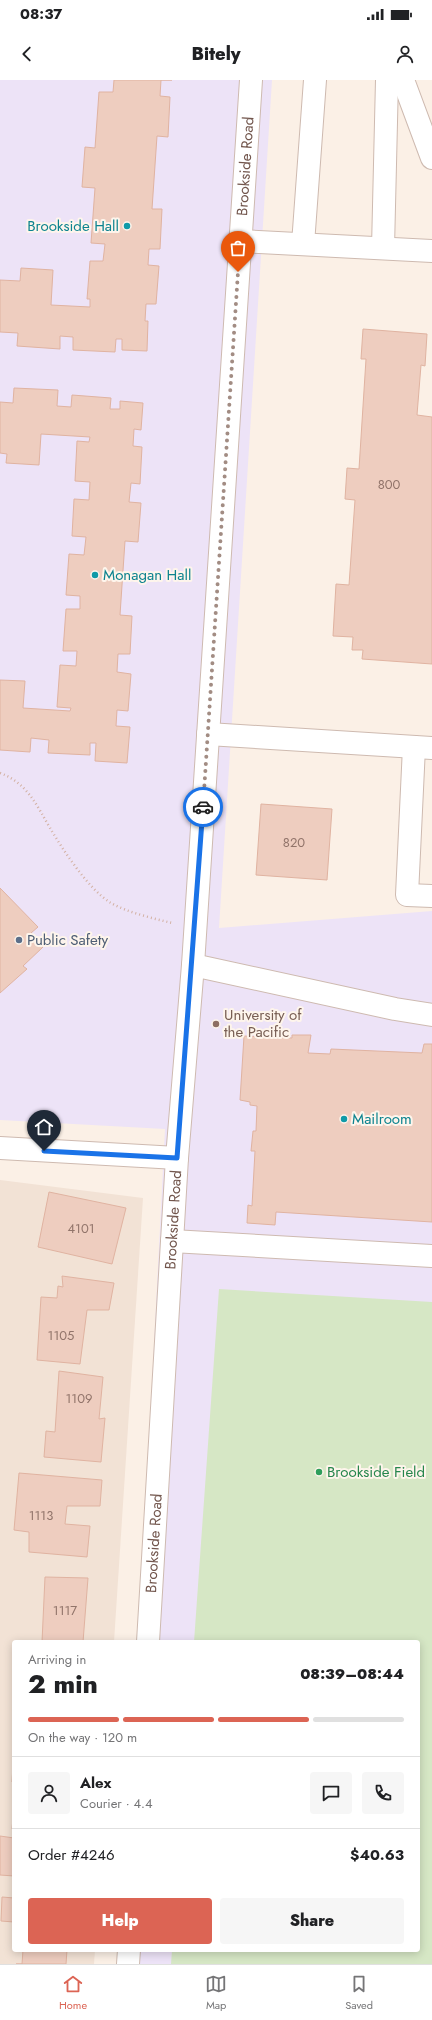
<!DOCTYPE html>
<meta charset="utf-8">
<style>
:root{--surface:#fff;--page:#f6f6f6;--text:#202124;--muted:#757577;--line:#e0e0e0;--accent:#dc6454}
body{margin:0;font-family:Jost,sans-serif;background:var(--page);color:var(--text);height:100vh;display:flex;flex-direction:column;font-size:15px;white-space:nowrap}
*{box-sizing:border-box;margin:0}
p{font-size:13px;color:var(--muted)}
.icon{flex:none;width:22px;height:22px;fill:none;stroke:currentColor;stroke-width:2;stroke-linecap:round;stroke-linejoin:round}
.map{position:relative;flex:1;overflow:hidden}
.drawer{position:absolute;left:12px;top:1560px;width:408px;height:312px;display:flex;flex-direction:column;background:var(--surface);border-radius:4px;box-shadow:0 2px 10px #0003}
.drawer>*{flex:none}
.pin{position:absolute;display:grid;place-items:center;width:34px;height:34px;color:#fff;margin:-41px -17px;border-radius:50% 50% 50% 0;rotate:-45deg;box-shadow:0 0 4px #0007}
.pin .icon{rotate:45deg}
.courier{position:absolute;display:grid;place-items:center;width:40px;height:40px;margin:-20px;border:3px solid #1a73e8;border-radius:50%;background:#fff;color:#222;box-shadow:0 1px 5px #0007}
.head em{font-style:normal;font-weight:800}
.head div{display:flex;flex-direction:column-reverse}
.head{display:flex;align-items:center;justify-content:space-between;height:68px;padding:0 16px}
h1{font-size:26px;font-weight:800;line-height:30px}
.bar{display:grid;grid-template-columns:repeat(4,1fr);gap:6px 4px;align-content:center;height:48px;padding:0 16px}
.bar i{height:5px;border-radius:3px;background:var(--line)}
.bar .selected{background:var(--accent)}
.bar p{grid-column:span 4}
.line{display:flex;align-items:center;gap:10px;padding:0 16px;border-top:1px solid var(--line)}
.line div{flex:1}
.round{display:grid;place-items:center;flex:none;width:42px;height:42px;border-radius:4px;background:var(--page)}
.button{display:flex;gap:8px;margin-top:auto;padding:8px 16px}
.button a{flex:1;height:46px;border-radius:4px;background:var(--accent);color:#fff;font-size:16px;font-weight:800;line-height:46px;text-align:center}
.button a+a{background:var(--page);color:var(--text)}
.status{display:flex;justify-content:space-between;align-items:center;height:28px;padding:0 20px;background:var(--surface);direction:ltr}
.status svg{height:11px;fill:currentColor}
header{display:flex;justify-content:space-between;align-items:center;height:52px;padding:0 16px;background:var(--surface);font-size:18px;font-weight:800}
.dock{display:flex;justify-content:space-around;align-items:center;height:56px;border-top:1px solid var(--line);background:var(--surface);font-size:11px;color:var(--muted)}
.dock a{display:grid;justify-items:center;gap:2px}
.dock .selected{color:var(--accent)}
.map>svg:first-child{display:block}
</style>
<div class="status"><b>08:37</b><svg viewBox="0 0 49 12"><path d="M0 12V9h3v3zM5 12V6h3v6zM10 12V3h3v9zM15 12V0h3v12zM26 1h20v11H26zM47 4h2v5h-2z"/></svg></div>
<header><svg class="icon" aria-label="back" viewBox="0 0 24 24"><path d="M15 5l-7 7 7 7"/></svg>Bitely<svg class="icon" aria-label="person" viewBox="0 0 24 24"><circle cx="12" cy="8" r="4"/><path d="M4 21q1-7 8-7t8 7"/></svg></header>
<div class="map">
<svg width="432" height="1884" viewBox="0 0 432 1884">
<rect width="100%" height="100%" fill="#fbf0e6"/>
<path fill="#f2e2d5" d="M0,1100L143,1118L114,1562H14V1870H95L94,1884H0Z"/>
<path fill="#ede3f7" d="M0,0H272L219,848L432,831V1884H123V1870H418V1562H139L165,1049L0,1040Z"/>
<path fill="#d6e7c5" d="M219,1209L432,1222V1884H171L172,1870H418V1562H194Z"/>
<path fill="#eecdbf" stroke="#e0b3a1" d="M114,0H172H161L160,16L170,17L168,57L157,56L152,129H162L160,169H149L148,185L159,186L156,224H146L145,241H148L147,271L122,270V259H116L115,272L73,270V257L60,256V269L17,266L18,253L0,252V200L20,201L21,188L53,190L51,225L90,227V219H87L90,181H103L105,164L91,163L95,108L82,107L85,67L95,68L99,12H113Z
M363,249L427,254L425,286L421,285L417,335L432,337V584L362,579L363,570H352L353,557L333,556L336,504L349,505L355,420L345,419L347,388L359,389L366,279H361Z
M14,308L58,310L57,326L71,327L72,315L111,318L110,329H120V321L143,323L141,350L134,349L133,366L142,367L140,404L131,403L129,422L141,423L138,462L125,461L120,535L132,536L130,574H118L117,592L131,594L128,631L117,630L116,646L130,647L127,683L95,681L96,663H90V675L48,673L49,660L31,658L30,672L0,670V600L25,601L23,628L70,631L71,628L57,627L60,585L76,586L77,571H63L66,529H80V516L66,515L69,474L84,475L86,457L72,456L74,419L89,420L90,402L75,401L77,361L89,362L90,357L41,354L39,385L6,383L7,374L0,373V322L13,323Z
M261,724L332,729L327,800L256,795Z
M0,808L38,847L31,853L43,867L23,886L27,889L0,913Z
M292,955H311L308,973L330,974L331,969L422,973L424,964H432V1142L276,1132L275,1145L247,1143L248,1125L252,1126L255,1071H251L253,1051H256L257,1026L250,1025V1022L240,1020L244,956L292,958Z
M49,1112L126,1128L112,1184L38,1167Z
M62,1196L114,1203L109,1230H87L80,1284L37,1280L41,1217L57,1218L58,1206L63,1207Z
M59,1291L103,1297L99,1339L105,1338L101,1382L44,1377L46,1351L55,1352Z
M19,1393L102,1400L100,1426H67L65,1444L90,1446L87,1477L29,1472V1452L14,1450Z
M45,1497L88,1498L83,1562H42Z
M14,1667V1702H12Z
M14,1727V1749H12Z
M0,1756L14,1758V1796L0,1795Z
M2,1817L14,1818V1842L1,1841Z
M23,1870H67L66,1884H16H22Z"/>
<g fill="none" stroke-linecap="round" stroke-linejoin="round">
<g stroke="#cebab0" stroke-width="24">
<g id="minor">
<path d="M403,0L432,78"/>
<path d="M240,161L432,171"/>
<path d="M303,164L315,0"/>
<path d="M383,168L387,0"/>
<path d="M208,654L432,668"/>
<path d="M414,667L407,815L432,816"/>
<path d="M193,885L395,929L432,935"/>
<path d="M0,1068L177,1078"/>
<path d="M172,1161L432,1176"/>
<path id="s1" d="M148,1562L177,1078L193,885L251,0"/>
<path d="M128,1884L129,1870"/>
</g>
</g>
<path stroke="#d3b1a3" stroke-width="2.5" stroke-dasharray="1 3" stroke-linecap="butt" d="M0,693C27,703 36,724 50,748C63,770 89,810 111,823C129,833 152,838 172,843"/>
<use href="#minor" stroke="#fff" stroke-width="22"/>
</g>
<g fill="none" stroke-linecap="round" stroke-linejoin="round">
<path stroke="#a28c83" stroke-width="4" stroke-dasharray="0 7.2" d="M203,727L238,192"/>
<path stroke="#1a73e8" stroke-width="5" d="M44,1071L177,1078L203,727"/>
</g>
<g fill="#0f9aa8" stroke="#fef5ec" stroke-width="1.5">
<circle cx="127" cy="146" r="4"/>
<circle cx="95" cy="495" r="4"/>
<circle cx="344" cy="1039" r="4"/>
</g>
<circle fill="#5c6f8a" stroke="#fef5ec" stroke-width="1.5" cx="19" cy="860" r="4"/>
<circle fill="#8d6e63" stroke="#fef5ec" stroke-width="1.5" cx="216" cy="944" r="4"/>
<circle fill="#2e9e5b" stroke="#fef5ec" stroke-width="1.5" cx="319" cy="1392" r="4"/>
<g text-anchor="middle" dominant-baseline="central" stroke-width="4" stroke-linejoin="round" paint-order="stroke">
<g font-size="13" fill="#91746a">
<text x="389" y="404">800</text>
<text x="294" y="762">820</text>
<text x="81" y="1148">4101</text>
<text x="61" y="1255">1105</text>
<text x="79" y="1318">1109</text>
<text x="41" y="1435">1113</text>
<text x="65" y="1530">1117</text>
</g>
<g font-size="15" fill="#72564d" stroke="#fef5ec">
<text stroke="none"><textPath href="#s1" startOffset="1479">Brookside Road</textPath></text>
<text stroke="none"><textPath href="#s1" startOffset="423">Brookside Road</textPath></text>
<text stroke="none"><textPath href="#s1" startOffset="99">Brookside Road</textPath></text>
</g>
<g font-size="15" fill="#0d838f" stroke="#fef5ec" text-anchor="start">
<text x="119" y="146" text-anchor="end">Brookside Hall</text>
<text x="103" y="495">Monagan Hall</text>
<text x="352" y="1039">Mailroom</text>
</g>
<g font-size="15" fill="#4e5e75" stroke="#fef5ec" text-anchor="start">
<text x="27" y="860">Public Safety</text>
</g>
<g font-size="15" fill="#785e54" stroke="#fef5ec" text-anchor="start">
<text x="224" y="935">University of<tspan x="224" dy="17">the Pacific</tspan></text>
</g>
<g font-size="15" fill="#27864d" stroke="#fef5ec" text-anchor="start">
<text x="327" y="1392">Brookside Field</text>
</g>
</g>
</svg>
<div class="pin" style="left:238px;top:192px;background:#ea580c"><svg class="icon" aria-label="bag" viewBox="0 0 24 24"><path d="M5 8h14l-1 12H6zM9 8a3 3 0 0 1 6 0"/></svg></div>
<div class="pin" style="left:44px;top:1071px;background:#1f2937"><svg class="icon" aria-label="home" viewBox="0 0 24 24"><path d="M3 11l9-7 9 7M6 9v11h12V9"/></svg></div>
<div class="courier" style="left:203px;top:727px"><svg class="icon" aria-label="car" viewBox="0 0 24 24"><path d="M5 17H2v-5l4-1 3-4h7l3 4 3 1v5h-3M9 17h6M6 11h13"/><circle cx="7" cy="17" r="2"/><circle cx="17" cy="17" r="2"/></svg></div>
<section class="drawer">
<div class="head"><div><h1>2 min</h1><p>Arriving in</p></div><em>08:39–08:44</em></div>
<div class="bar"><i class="selected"></i><i class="selected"></i><i class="selected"></i><i></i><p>On the way · 120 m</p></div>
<div class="line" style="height:72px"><a class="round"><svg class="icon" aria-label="person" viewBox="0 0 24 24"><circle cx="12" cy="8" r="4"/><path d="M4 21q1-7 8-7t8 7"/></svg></a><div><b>Alex</b><p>Courier · 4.4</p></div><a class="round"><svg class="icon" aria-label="chat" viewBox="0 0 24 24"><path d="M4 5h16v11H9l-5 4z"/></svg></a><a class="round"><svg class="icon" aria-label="phone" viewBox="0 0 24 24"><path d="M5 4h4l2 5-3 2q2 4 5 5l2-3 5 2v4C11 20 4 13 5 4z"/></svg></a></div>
<div class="line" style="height:52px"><div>Order #4246</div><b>$40.63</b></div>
<div class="button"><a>Help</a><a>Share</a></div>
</section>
</div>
<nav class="dock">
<a class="selected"><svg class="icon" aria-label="home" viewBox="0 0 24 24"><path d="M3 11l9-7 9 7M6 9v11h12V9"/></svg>Home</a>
<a><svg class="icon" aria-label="map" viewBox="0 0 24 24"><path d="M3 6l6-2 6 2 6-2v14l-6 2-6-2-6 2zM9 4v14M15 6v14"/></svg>Map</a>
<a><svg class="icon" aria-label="saved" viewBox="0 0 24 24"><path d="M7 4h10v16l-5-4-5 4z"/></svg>Saved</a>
</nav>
